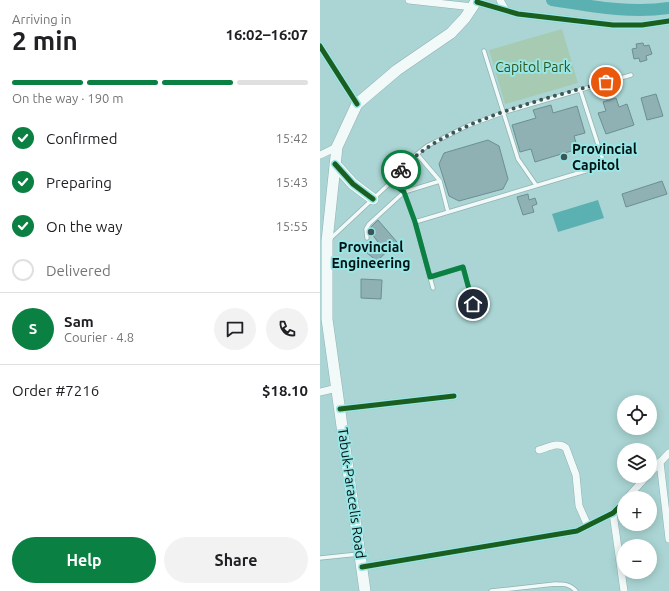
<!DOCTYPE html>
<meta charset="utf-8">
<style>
:root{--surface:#fff;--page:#f2f2f2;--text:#202124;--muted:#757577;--line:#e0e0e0;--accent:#0b8043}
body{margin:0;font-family:Ubuntu,sans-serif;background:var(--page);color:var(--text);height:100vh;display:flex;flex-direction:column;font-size:15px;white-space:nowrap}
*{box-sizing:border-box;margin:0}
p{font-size:13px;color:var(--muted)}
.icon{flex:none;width:22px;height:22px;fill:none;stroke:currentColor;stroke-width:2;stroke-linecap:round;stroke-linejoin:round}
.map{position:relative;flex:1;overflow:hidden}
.side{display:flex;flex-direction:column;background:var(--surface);width:320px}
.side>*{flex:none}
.fabs{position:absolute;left:297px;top:395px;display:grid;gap:8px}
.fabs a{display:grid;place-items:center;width:40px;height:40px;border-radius:50%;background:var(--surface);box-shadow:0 2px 10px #0003;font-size:20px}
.pin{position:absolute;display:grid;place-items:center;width:34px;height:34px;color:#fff;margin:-17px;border:2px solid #fff;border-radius:50%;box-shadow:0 1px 4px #0007}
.courier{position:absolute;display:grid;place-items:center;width:40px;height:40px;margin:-20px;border:3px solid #0b8043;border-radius:50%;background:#fff;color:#222;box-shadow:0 1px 5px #0007}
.summary em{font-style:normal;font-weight:700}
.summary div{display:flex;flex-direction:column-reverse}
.summary{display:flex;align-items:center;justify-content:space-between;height:68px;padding:0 12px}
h1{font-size:26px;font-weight:700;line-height:30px}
.bar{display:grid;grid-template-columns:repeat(4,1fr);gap:6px 4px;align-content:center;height:48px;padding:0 12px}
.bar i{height:5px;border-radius:3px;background:var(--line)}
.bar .on{background:var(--accent)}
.bar p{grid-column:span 4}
.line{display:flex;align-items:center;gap:10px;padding:0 12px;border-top:1px solid var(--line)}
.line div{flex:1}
.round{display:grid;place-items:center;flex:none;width:42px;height:42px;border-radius:21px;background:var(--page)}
ol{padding:0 12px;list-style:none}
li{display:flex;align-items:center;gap:12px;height:44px}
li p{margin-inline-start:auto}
li .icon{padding:4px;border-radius:50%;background:var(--accent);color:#fff;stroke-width:4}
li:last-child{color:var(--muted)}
li i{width:22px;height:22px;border:2px solid var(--line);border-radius:50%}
.action{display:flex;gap:8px;margin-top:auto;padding:8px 12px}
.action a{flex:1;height:46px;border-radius:24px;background:var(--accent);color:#fff;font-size:16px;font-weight:700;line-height:46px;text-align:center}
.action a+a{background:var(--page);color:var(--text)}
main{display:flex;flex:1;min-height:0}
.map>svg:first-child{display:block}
</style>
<main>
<section class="side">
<div class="summary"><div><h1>2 min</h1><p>Arriving in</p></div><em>16:02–16:07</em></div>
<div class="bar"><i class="on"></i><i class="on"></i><i class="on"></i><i></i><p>On the way · 190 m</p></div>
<ol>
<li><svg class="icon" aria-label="check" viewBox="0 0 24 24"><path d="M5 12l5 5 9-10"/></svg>Confirmed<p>15:42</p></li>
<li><svg class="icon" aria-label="check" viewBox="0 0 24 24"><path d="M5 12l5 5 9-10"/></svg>Preparing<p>15:43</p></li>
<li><svg class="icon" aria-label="check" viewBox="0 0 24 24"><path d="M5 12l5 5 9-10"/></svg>On the way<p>15:55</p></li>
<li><i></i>Delivered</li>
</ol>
<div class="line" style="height:72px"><b class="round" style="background:var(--accent);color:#fff">S</b><div><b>Sam</b><p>Courier · 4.8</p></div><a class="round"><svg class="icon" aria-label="chat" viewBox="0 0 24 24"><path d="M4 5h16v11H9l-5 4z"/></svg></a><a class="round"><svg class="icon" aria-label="phone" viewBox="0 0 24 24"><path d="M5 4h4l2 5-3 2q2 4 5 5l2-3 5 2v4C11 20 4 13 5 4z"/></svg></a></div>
<div class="line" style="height:52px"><div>Order #7216</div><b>$18.10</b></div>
<div class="action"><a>Help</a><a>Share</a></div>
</section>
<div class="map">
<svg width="349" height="591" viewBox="0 0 349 591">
<rect width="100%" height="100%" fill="#aad5d4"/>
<path fill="#a7cbb2" d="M242,29L258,83L185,104L169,50Z"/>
<path fill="#5bb1b1" d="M278,200L284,218L238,232L232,214Z"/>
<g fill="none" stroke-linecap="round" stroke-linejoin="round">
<path stroke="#5bb1b1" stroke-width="12" d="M232,0C270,6 311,14 349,8"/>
</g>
<path fill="#90b1b4" stroke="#6c8f91" d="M323,43L324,46L329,45L332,54L326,56L327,60L320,62L319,58L314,59L312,49L317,48L316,44Z
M336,94L343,116L327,120L321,98Z
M296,98L299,107L307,104L314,125L286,134L278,113L286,111L283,102Z
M231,105L233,113L257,106L265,133L254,136L258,149L215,162L211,149L200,152L192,125L216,118L213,110Z
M168,140L179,146L188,179L183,189L139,201L129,196L119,164L124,153Z
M342,181L347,194L306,207L302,194Z
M208,194L209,200L215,198L217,204L212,206L214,212L203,215L197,197Z
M58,220L77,242L57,261L47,253L58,242L52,234L51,227Z
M41,279L62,280L61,299L41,298Z"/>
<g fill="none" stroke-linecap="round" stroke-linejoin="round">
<g stroke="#90b2b1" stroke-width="5">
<path id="lane" d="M164,51L198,159L216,185
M97,154L120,181L128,212
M71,182L84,192L95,222L113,288
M95,222L282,166L283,160L260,89
M47,238L46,229L49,224L84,192L120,181
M10,239L71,182L97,154L107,146L147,126L185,112L311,75
M110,277L143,267L153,304
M0,558L39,554
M171,591L235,584C244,584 250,584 256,591"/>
</g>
<g stroke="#90b2b1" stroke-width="8">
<path id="street" d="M89,0L153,7
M180,0L185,9
M157,2L198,14L293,25H322L349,21
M0,46L37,104
M0,155L17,147
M0,392L17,388
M20,409L134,396
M219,450C227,448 239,441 246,448L256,475L259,506L268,526
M340,462L349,539
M330,473L349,453
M307,498L327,476
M293,513L304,591
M42,567L257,531L293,513L304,502"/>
</g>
<g stroke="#90b2b1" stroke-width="12">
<path id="primary" d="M15,164L33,184L53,199
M45,591L7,319V241L17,147L37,104L77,70L131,33L145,18L157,0"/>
</g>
<use href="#lane" stroke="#f2f9f9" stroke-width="3.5"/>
<use href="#street" stroke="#f2f9f9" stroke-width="7"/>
<use href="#primary" stroke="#f2f9f9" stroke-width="11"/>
<g stroke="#98e7e6" stroke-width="8">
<path id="cycleway" d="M157,2L198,14L293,25H322L349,21
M0,46L37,104
M15,164L33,184L53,199
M20,409L134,396
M42,567L257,531L293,513L304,502"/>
</g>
<use href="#cycleway" stroke="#1b5e20" stroke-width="5"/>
</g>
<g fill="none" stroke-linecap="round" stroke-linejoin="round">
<path stroke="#3b5656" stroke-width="4" stroke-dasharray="0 7.2" d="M81,170C124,122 224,99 286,82"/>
<path stroke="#0b8043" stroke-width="5" d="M81,170L71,182L84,192L95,222L110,277L143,267L153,304"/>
</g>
<g fill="#3b5656" stroke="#98e7e6" stroke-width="1.5">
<circle cx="244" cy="157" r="4"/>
<circle cx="51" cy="232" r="4"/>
</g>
<g text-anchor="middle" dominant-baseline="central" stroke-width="4" stroke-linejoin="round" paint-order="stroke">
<g font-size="14" fill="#305517" stroke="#98e7e6">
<text x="213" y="67">Capitol Park</text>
</g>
<g font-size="14" font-weight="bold" fill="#001212" stroke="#98e7e6" text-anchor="start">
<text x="252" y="149">Provincial<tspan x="252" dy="16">Capitol</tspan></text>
<text x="51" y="247" text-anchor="middle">Provincial<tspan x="51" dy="16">Engineering</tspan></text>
</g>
<g font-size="14" fill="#001212" stroke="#98e7e6">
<text transform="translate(32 493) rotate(82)">Tabuk-Paracelis Road</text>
</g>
</g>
</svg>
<div class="fabs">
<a><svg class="icon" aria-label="locate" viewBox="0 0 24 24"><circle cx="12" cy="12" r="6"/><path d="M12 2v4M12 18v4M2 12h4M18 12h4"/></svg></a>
<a><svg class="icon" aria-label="layers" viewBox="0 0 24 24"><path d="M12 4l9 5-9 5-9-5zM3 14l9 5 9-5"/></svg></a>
<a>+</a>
<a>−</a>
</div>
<div class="pin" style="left:286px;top:82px;background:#ea580c"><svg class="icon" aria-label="bag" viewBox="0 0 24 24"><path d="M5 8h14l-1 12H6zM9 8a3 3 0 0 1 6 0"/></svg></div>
<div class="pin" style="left:153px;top:304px;background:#1f2937"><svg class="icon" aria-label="home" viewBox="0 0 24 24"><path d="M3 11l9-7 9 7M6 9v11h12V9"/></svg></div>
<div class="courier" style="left:81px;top:170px"><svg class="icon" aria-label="bike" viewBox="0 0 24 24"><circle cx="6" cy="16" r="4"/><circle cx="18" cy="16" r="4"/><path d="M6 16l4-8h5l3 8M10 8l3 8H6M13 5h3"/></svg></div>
</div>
</main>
